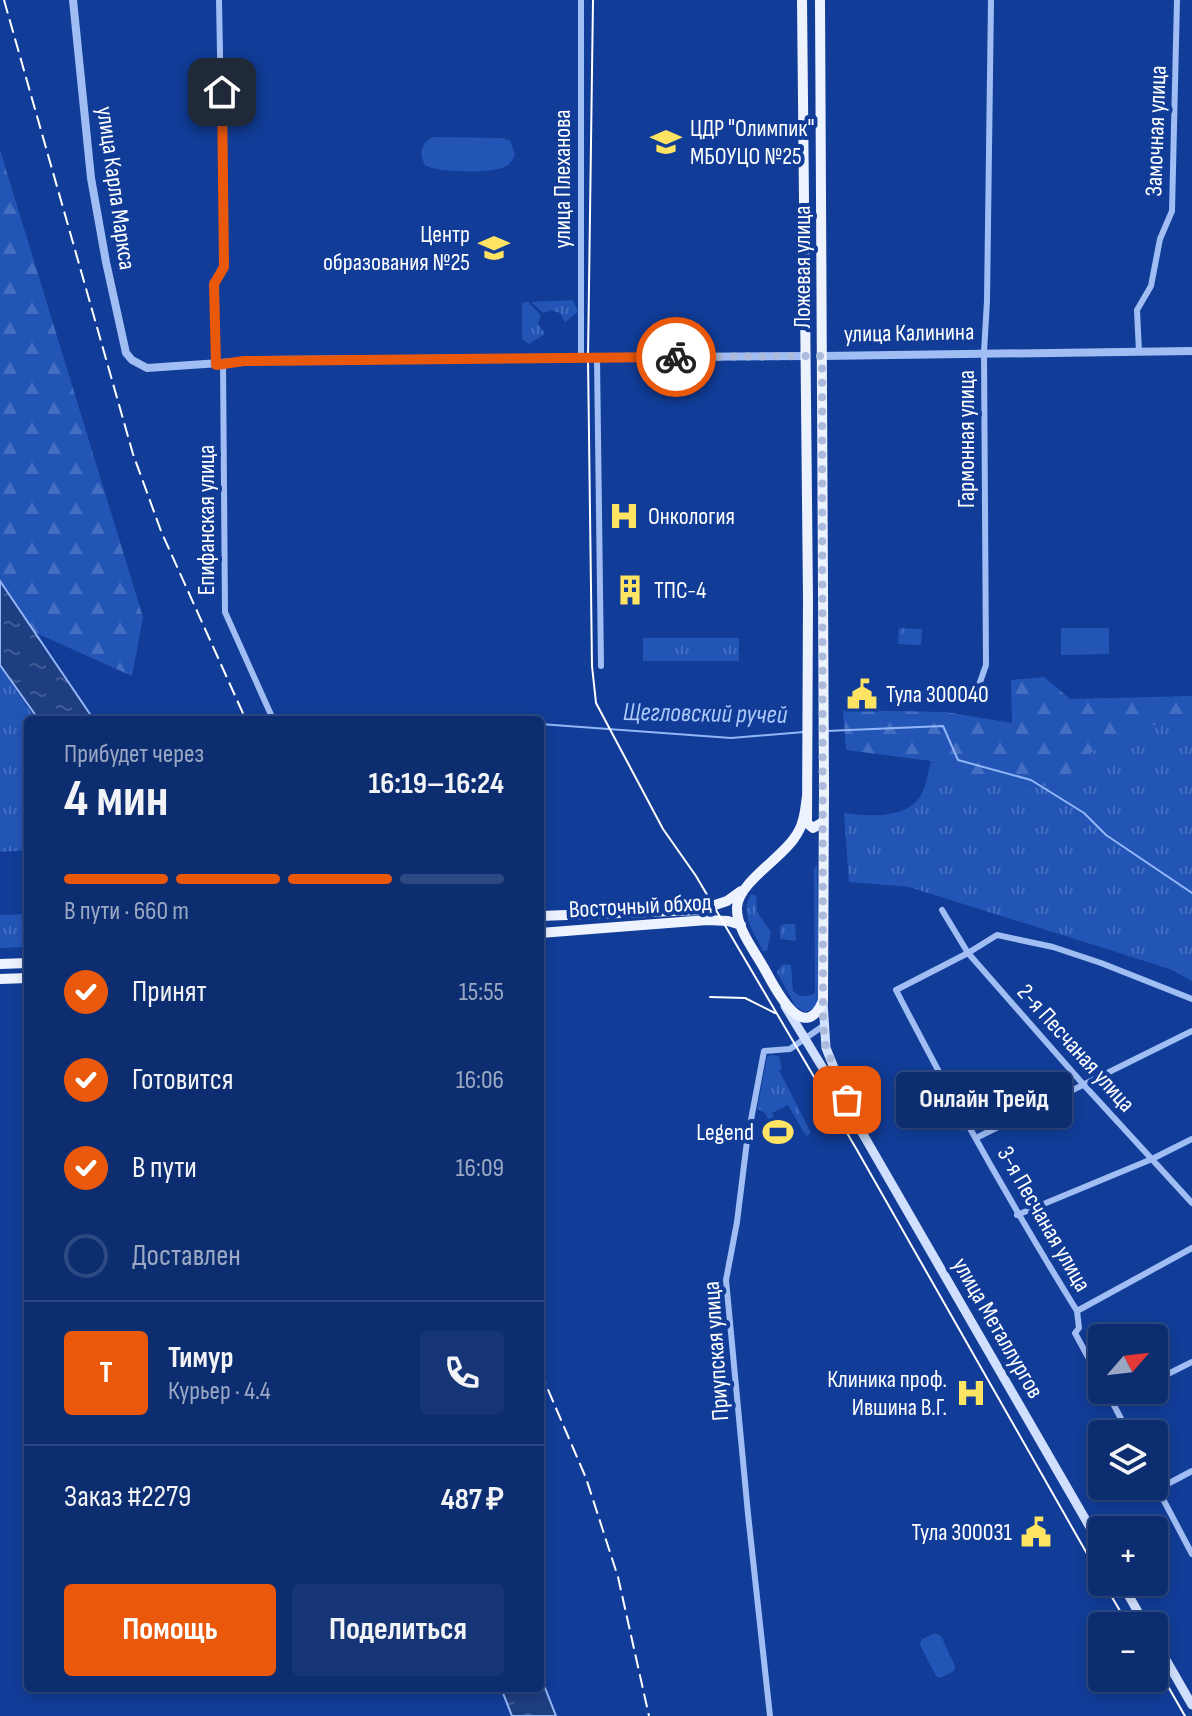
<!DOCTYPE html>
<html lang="ru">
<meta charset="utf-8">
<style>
:root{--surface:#0d2d71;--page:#163576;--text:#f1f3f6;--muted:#9aa8c3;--line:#2d4984;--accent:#ea580c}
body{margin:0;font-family:"Sofia Sans Condensed",sans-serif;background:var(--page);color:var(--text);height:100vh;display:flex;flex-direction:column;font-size:30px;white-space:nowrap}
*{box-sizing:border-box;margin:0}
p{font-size:26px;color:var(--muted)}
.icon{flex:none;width:44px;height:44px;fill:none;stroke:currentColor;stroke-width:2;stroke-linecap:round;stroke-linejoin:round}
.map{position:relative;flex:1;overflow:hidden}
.drawer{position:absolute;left:24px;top:716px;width:520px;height:976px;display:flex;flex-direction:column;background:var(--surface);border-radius:8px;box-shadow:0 4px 12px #0003,0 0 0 2px var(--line)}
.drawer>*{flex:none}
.needle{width:52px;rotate:62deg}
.fabs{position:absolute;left:1088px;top:1324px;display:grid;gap:16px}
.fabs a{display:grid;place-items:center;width:80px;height:80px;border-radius:8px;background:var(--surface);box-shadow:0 4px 12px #0003,0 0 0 2px var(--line);font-size:40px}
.pin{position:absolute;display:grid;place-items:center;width:68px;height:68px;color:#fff;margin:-34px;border-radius:16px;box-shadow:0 4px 12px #0006}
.courier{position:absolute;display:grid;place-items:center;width:80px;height:80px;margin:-40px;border:6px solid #ea580c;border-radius:50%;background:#fff;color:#222;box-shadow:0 2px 10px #0007}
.bubble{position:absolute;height:56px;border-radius:8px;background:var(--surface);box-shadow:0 4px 12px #0003,0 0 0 2px var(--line);font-size:26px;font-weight:700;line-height:56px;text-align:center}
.summary em{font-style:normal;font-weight:700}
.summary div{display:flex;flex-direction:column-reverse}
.summary{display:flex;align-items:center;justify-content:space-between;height:136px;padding:0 40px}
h1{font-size:52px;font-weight:700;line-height:60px}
.bar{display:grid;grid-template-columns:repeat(4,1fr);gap:12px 8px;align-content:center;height:96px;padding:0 40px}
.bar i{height:10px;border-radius:6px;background:var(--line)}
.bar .on{background:var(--accent)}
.bar p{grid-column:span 4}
.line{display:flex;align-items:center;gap:20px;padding:0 40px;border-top:2px solid var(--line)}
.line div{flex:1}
.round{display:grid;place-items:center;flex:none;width:84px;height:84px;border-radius:8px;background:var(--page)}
ol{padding:0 40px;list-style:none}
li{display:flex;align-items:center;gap:24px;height:88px}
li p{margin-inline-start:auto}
li .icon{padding:8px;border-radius:50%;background:var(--accent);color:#fff;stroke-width:4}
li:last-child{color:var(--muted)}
li i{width:44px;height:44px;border:4px solid var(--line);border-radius:50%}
.button{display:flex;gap:16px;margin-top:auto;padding:16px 40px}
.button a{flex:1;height:92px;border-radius:8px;background:var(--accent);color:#fff;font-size:32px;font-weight:700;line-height:92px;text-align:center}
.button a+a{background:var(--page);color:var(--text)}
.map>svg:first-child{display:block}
</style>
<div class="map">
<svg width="1192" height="1716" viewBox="0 0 1192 1716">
<defs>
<pattern id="grass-tufts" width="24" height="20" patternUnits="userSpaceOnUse" patternTransform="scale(2)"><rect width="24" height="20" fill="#2355b6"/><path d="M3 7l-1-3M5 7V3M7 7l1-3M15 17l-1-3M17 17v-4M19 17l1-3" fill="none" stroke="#446ec1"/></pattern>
<pattern id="forest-firs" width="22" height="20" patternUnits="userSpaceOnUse" patternTransform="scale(2)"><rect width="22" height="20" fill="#2355b6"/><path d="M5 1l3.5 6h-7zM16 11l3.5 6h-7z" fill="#446ec1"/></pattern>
<pattern id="water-ripples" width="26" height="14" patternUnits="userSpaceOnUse" patternTransform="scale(2)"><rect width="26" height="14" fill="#1e3e82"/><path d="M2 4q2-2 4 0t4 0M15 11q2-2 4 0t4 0" fill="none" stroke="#405b95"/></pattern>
</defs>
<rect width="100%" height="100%" fill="#113c97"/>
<path fill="url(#grass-tufts)" d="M573,300L578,312L565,322L560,313L551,310L543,313L531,302Z
M528,302L541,315L538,323L545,334L529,344L522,339V303Z
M899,628L922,629L921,645L898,644Z
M643,638H739V661H643Z
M0,667L36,720H28V850L0,852Z
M1130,725H1192V981L1170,969L909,887L849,882L844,813C869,816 909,820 922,793C927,783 928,771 931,761L988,781L1057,787L1088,755Z
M817,865L819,1003L813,1009L805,1012L796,1007L777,972L783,964L791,965L793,991C799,997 807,998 815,993L814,869Z
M751,894L756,896L757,912L771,932L767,951H763C754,932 739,914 751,894Z
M28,914V947L0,948V915Z
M785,924H795L796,941L780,939V926Z
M771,1055L779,1056L782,1068L779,1070L811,1133L806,1136L788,1105L772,1113L774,1117L769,1121L764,1112L757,1109L767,1057Z"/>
<path fill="url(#forest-firs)" d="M0,150L143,617L132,676L34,632L0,581Z
M1044,677L1070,699L1192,696V725H1130L1088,755L1057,787L987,781L931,761L846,750L843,710L946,712L1012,723L1011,680Z"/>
<path fill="#2355b6" d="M433,137L503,138L510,141L515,154C512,161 510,166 502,168C488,173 437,173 425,165C418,153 421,143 433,137Z
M1061,628H1109V654L1061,655Z
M935,1633L941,1636L955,1666L954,1671L940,1678L936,1676L920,1645L922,1639Z"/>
<path fill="url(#water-ripples)" stroke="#92b6f7" stroke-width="2" d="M0,581L94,720H39L0,665Z
M540,1675L556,1716H512L501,1688H540Z"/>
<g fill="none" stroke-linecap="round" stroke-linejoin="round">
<path stroke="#92b6f7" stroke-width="2" d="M540,724L731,738L804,732
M826,731L943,726L958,760L1031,780L1084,813L1106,835L1192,893"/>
<path stroke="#a0bdf4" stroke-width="6" d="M581,0V358
M1139,352L1137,310L1151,286L1160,239L1172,211L1177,0
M597,358L601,666
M223,362L225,612L272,717
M216,365L214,284L224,267L219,0
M979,685L986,665L984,352L987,301L991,0
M942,910L968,953L1083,1084L1192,1203
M976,1138L1192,1031
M1017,1215L1152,1159L1192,1139
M1077,1311L1192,1248
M1154,1381L1192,1362
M1102,1383L1075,1333L1079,1328L1077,1311C1012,1206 952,1099 896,990L968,953L997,935L1053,947L1101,963L1192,999
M1106,1390L1129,1434
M1113,1402L1137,1390
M1154,1482L1192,1554
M1158,1489L1192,1471
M770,1716L748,1514L726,1280L737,1222L747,1141L764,1051L790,1049L823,1026"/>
<path stroke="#a0bdf4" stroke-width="8" d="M73,0L91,178L106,262L126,353L132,360L147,368L265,360L806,356
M822,356L1192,351"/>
<path stroke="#d0dffd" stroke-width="9" d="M823,1001L826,1048L847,1100
M785,1006L860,1129L1102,1548
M1121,1582L1146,1626
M1154,1639L1192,1705"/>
<path stroke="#edf2ff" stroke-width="10" d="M802,0L808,600L807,823L813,828L823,822
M807,796C805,811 804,825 795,837C782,858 739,882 737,907C736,928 754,950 764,968C774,986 803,1047 823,1001L824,788L820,0
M540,916L700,910L727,901L741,891
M540,933L707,920L728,921L741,925
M0,964L28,963
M0,979L28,978"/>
<path stroke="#fff" stroke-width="2" d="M593,0L588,358L592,666L596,703L663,829L696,876L857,1150L1102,1580
M710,997L745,998L775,1013
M1103,1582L1129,1626
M1154,1662L1185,1716"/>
<path stroke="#fff" stroke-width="2" stroke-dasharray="14 6" stroke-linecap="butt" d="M4,0L133,454L161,531L246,720
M540,1371L586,1478L618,1577L649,1716"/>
</g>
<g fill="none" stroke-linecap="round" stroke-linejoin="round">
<path stroke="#acbbdb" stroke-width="8" stroke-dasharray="0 14.4" d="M676,357L822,356L823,1026L826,1048L847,1100"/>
<path stroke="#ea580c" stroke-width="10" d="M222,92L224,267L214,284L216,365L244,361L676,357"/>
</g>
<defs>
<g id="school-bare" transform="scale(2.4)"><path d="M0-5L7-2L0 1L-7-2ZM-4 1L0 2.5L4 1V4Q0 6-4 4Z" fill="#ffe363" stroke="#113c97" stroke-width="2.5" paint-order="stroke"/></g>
<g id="hospital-bare" transform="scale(2.4)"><path d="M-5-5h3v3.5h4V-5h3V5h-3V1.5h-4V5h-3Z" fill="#ffe363" stroke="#113c97" stroke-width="2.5" paint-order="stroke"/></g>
<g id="building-bare" transform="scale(2.4)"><path d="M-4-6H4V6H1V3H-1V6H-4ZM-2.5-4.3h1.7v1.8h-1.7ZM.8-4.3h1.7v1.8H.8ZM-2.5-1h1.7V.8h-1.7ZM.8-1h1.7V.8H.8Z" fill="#ffe363" stroke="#113c97" stroke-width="2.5" paint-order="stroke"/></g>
<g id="civic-bare" transform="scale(2.4)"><path d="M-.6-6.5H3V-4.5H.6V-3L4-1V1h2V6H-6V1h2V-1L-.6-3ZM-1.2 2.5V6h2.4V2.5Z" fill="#ffe363" stroke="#113c97" stroke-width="2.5" paint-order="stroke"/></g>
<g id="stadium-bare" transform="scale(2.4)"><path d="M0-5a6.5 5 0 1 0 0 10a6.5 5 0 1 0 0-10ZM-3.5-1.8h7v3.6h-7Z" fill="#ffe363" stroke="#113c97" stroke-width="2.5" paint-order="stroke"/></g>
</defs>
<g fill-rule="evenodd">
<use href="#school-bare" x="666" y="142"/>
<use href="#school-bare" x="494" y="248"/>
<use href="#hospital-bare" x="624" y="516"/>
<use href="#building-bare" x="630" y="590"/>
<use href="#civic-bare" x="862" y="694"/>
<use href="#stadium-bare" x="778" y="1132"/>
<use href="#hospital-bare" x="971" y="1393"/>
<use href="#civic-bare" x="1036" y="1532"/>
</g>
<g text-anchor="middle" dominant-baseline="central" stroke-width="8" stroke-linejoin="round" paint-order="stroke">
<g font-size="24" fill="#fff" stroke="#113c97" text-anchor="start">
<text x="690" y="128">ЦДР "Олимпик"<tspan x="690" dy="28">МБОУЦО №25</tspan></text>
<text x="470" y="234" text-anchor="end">Центр<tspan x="470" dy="28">образования №25</tspan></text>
<text x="648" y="516">Онкология</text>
<text x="654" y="590">ТПС-4</text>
<text x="886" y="694">Тула 300040</text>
<text x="754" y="1132" text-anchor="end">Legend</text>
<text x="947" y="1379" text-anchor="end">Клиника проф.<tspan x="947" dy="28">Ившина В.Г.</tspan></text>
<text x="1012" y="1532" text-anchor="end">Тула 300031</text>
</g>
<g font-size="24" fill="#fff" stroke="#113c97">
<text transform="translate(1156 131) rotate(-88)">Замочная улица</text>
<text transform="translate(562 179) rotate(-90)">улица Плеханова</text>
<text transform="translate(116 188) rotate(82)">улица Карла Маркса</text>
<text transform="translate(802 267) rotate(-90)">Ложевая улица</text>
<text transform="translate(909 333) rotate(-1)">улица Калинина</text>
<text transform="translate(966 439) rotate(-90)">Гармонная улица</text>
<text transform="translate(206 520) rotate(-90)">Епифанская улица</text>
<text transform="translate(640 906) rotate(-3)">Восточный обход</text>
<text transform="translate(1076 1048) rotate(48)">2-я Песчаная улица</text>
<text transform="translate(1044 1219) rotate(60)">3-я Песчаная улица</text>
<text transform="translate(998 1328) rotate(60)">улица Металлургов</text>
<text transform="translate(716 1351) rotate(-94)">Приупская улица</text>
</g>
<g font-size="26" font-style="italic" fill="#adc8fa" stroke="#113c97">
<text transform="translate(705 714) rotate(1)">Щегловский ручей</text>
</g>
</g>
</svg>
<div class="fabs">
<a><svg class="needle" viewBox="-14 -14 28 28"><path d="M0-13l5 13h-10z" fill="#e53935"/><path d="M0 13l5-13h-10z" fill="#9aa8c3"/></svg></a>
<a><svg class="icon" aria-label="layers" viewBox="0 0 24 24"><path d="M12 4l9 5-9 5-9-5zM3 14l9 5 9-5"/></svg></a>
<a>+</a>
<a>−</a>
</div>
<div class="pin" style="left:847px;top:1100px;background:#ea580c"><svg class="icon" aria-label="bag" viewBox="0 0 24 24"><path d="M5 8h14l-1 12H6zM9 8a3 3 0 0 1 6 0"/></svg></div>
<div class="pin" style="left:222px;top:92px;background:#1f2937"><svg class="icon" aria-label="home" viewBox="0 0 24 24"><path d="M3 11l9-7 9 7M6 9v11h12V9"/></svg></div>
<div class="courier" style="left:676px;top:357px"><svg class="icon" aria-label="bike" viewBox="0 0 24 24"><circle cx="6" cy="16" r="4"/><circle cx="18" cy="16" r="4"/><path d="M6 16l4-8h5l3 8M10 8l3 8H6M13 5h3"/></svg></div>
<div class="bubble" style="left:896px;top:1072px;width:176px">Онлайн Трейд</div>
<section class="drawer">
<div class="summary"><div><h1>4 мин</h1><p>Прибудет через</p></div><em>16:19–16:24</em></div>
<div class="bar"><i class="on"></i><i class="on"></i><i class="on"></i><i></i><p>В пути · 660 m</p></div>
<ol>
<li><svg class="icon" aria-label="check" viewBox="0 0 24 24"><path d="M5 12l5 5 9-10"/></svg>Принят<p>15:55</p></li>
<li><svg class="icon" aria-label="check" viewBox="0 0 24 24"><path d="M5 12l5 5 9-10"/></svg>Готовится<p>16:06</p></li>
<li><svg class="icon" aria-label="check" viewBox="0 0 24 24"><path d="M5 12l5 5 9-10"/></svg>В пути<p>16:09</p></li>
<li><i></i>Доставлен</li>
</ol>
<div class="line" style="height:144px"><b class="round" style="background:var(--accent);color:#fff">Т</b><div><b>Тимур</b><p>Курьер · 4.4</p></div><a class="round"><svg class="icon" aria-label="phone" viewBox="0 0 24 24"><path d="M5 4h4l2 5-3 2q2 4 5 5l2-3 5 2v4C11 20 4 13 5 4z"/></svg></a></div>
<div class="line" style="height:104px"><div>Заказ #2279</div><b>487 ₽</b></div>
<div class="button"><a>Помощь</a><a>Поделиться</a></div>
</section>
</div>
